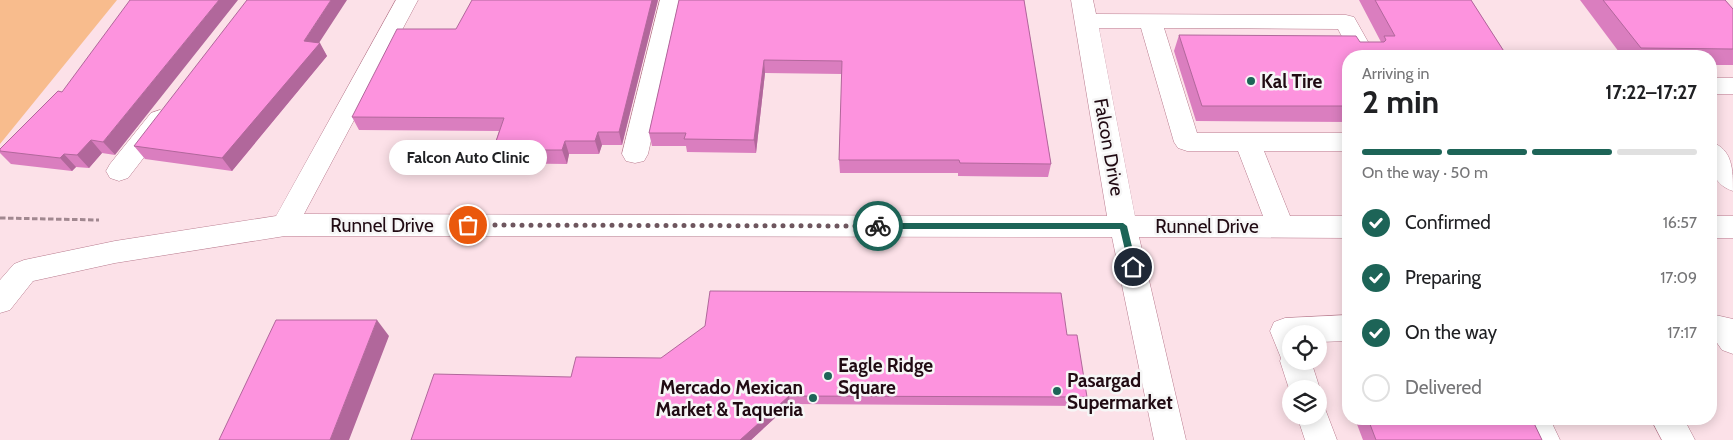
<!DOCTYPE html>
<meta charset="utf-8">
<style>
:root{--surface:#fff;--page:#f2f2f2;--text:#202124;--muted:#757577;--line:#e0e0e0;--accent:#1d6457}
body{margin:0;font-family:Cabin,sans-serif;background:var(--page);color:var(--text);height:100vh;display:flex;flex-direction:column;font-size:19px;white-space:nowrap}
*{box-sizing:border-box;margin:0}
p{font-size:16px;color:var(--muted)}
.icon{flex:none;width:28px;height:28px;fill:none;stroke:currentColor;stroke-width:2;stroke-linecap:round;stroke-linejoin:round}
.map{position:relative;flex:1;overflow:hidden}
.panel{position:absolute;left:1342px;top:50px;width:375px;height:375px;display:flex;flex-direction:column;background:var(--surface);border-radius:20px;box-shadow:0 2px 12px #0003}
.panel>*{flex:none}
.tools{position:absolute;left:1282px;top:325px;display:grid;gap:10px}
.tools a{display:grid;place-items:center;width:45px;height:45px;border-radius:50%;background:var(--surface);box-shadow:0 2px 12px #0003;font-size:25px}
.pin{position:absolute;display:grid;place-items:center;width:42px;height:42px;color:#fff;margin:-21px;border:2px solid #fff;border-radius:50%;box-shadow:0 1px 5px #0007}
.courier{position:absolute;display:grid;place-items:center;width:50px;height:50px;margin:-25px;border:4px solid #1d6457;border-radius:50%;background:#fff;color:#222;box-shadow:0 1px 6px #0007}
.bubble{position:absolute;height:35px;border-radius:18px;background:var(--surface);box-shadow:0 2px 12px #0003;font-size:16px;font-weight:800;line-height:35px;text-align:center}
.overview em{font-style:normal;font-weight:800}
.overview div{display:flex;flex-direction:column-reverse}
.overview{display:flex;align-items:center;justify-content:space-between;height:85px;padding:0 20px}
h1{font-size:32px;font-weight:800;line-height:38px}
.bar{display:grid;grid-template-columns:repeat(4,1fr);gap:8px 5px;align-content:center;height:60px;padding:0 20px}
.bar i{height:6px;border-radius:4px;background:var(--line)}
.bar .selected{background:var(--accent)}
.bar p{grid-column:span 4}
ol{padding:0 20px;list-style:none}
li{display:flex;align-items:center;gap:15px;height:55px}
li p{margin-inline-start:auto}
li .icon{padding:5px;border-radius:50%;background:var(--accent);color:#fff;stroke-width:4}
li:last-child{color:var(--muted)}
li i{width:28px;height:28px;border:2px solid var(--line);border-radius:50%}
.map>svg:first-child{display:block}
</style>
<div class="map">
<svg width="1733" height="440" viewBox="0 0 1733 440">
<rect width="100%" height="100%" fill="#fce1e8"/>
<path fill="#f8bc8d" d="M0,0H117L0,144Z"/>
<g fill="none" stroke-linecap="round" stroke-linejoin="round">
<g stroke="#b87b8e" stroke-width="1">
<path id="minor" d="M396,0H418L304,214L1107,216L1071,0H1093L1096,14L1346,15L1354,17L1376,56H1352L1338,29L1164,28L1197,133H1349V151H1264L1290,216H1349V238L1139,237L1186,440H1154L1112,237L285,236L115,263L33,281L10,310L0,313V280L14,264L24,260L115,241L276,216ZM1099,28H1141L1174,142L1178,148L1187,151H1238L1263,216H1135Z
M660,0H682L648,154L644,161L635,163L626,161L622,154Z
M1711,78H1733V94H1711Z
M160,110L169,113L173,119L169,125L128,178L119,181L110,178L106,171L110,164L151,113Z
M1711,142C1733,149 1733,170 1733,191C1709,183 1711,163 1711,142Z
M1711,216H1733V238H1711Z
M1711,314L1733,319V354L1722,350L1715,340H1711Z
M1349,315V341L1319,342V334H1291V361H1311L1320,389L1319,391V389H1291V395L1280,361L1281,358L1270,331L1274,322L1285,318Z
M1319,404L1324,406L1337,440H1305L1297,416H1319Z
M1518,419H1550L1560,440H1528Z
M1651,419H1684L1695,440H1662Z"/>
</g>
<path stroke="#a18890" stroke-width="3" stroke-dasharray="5.5 2.5" stroke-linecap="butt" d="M0,218L99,220"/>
<use href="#minor" fill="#fff" fill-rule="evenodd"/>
</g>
<path fill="#da7ebf" d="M658,0L622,145H602L599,154H569L567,164L498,163L493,150L499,131L359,130L352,117L456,29Z
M679,0H1024L1051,164L1048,177L958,176V173H840L839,160L842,74L765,73L756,153L687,152L686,146H652L649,133Z
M1359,0H1471L1507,56H1349V122L1196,121L1174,51L1179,35L1360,42H1381Z
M1580,0H1725L1733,9V65H1711V56H1622Z
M319,43L327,56L232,171L145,159L134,146Z
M62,92L115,155L102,153L89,168L76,167L72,171L11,164L0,153V149Z
M1067,335L1087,397L1084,406L790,404L751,440H411L571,377L661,358Z
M1355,419H1532L1542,440H1363Z"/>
<path fill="#b1679b" d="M219,0H238L115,155L103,142Z
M331,0H347L317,46L320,43L327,56L232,171L222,158L304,41Z
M652,0H658L622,145L619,132Z
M764,60L765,73L756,153L754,140Z
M598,132L602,145L599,154L595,141Z
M91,140L102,153L89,168L77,155Z
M565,141L569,154L567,164L562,150Z
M64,154L76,167L72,171L60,158Z
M377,320L389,336L349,440H330Z
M789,396L790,404L751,440H740Z"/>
<path fill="#fd93de" stroke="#b1679b" d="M130,0H219L103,142L91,140L77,155L64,154L60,158L0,151V149L58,91L62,92Z
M247,0H331L304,41L320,43L222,158L134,146Z
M472,0H652L619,132H598L595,141H565L562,150H493L504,118L352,117L397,29H456Z
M679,0H1024L1051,164L960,163L959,160H839L842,61L764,60L754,140L684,139L686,133H649Z
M1375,0H1471L1507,56H1349V106H1202L1179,35L1356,36L1360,42H1384L1386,40L1384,36H1395Z
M1603,0H1725L1733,9V49L1641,48Z
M710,291L1061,293L1067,335H1077L1087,397L789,396L740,440H411L434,374L571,377L576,357L661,358L705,326Z
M276,320H377L330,440H219Z
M1368,419H1532L1542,440H1376Z"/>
<path fill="#1d6457" d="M878,223H1123L1127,226L1137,267L1133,271L1129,267L1120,229H878L874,226Z"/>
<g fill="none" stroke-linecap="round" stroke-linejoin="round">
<path stroke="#6e565e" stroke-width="5" stroke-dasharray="0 9" d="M468,225L878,226"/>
</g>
<g fill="#1d6457" stroke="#f6f6f6" stroke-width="2">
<circle cx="1251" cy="81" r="5"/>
<circle cx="828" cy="376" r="5"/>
<circle cx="1057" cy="391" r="5"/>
<circle cx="813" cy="398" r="5"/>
</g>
<g text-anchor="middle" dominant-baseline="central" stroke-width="5" stroke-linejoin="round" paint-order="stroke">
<g font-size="19" font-weight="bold" fill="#210b13" stroke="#f6f6f6" text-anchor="start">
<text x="1261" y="81">Kal Tire</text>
<text x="838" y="365">Eagle Ridge<tspan x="838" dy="22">Square</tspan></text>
<text x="1067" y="380">Pasargad<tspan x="1067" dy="22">Supermarket</tspan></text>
<text x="803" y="387" text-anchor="end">Mercado Mexican<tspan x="803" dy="22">Market &amp; Taqueria</tspan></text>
</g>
<g font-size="19" fill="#210b13" stroke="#f6f6f6">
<text transform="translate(1109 147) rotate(80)">Falcon Drive</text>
<text x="382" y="225">Runnel Drive</text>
<text x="1207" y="226">Runnel Drive</text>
</g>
</g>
</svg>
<div class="tools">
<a><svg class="icon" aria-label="locate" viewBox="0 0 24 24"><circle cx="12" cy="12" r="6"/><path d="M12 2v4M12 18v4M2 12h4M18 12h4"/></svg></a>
<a><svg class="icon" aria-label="layers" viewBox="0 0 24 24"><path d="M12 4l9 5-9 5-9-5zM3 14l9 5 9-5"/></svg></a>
</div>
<div class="pin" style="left:468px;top:225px;background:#ea580c"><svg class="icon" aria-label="bag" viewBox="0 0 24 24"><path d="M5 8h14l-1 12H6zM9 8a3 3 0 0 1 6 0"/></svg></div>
<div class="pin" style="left:1133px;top:267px;background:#1f2937"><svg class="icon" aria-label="home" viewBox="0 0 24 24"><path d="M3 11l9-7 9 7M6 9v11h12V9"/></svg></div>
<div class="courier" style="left:878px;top:226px"><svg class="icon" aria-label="bike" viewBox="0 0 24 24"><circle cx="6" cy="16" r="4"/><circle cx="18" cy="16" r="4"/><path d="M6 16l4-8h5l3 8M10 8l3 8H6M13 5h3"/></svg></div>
<div class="bubble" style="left:389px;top:140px;width:158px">Falcon Auto Clinic</div>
<section class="panel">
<div class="overview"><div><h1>2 min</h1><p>Arriving in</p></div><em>17:22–17:27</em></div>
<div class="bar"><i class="selected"></i><i class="selected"></i><i class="selected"></i><i></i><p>On the way · 50 m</p></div>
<ol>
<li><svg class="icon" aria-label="check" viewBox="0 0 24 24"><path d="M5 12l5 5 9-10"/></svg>Confirmed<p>16:57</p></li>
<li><svg class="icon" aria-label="check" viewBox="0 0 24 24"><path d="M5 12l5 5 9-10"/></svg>Preparing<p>17:09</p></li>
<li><svg class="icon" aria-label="check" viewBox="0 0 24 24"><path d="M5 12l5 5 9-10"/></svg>On the way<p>17:17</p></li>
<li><i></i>Delivered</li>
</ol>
</section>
</div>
